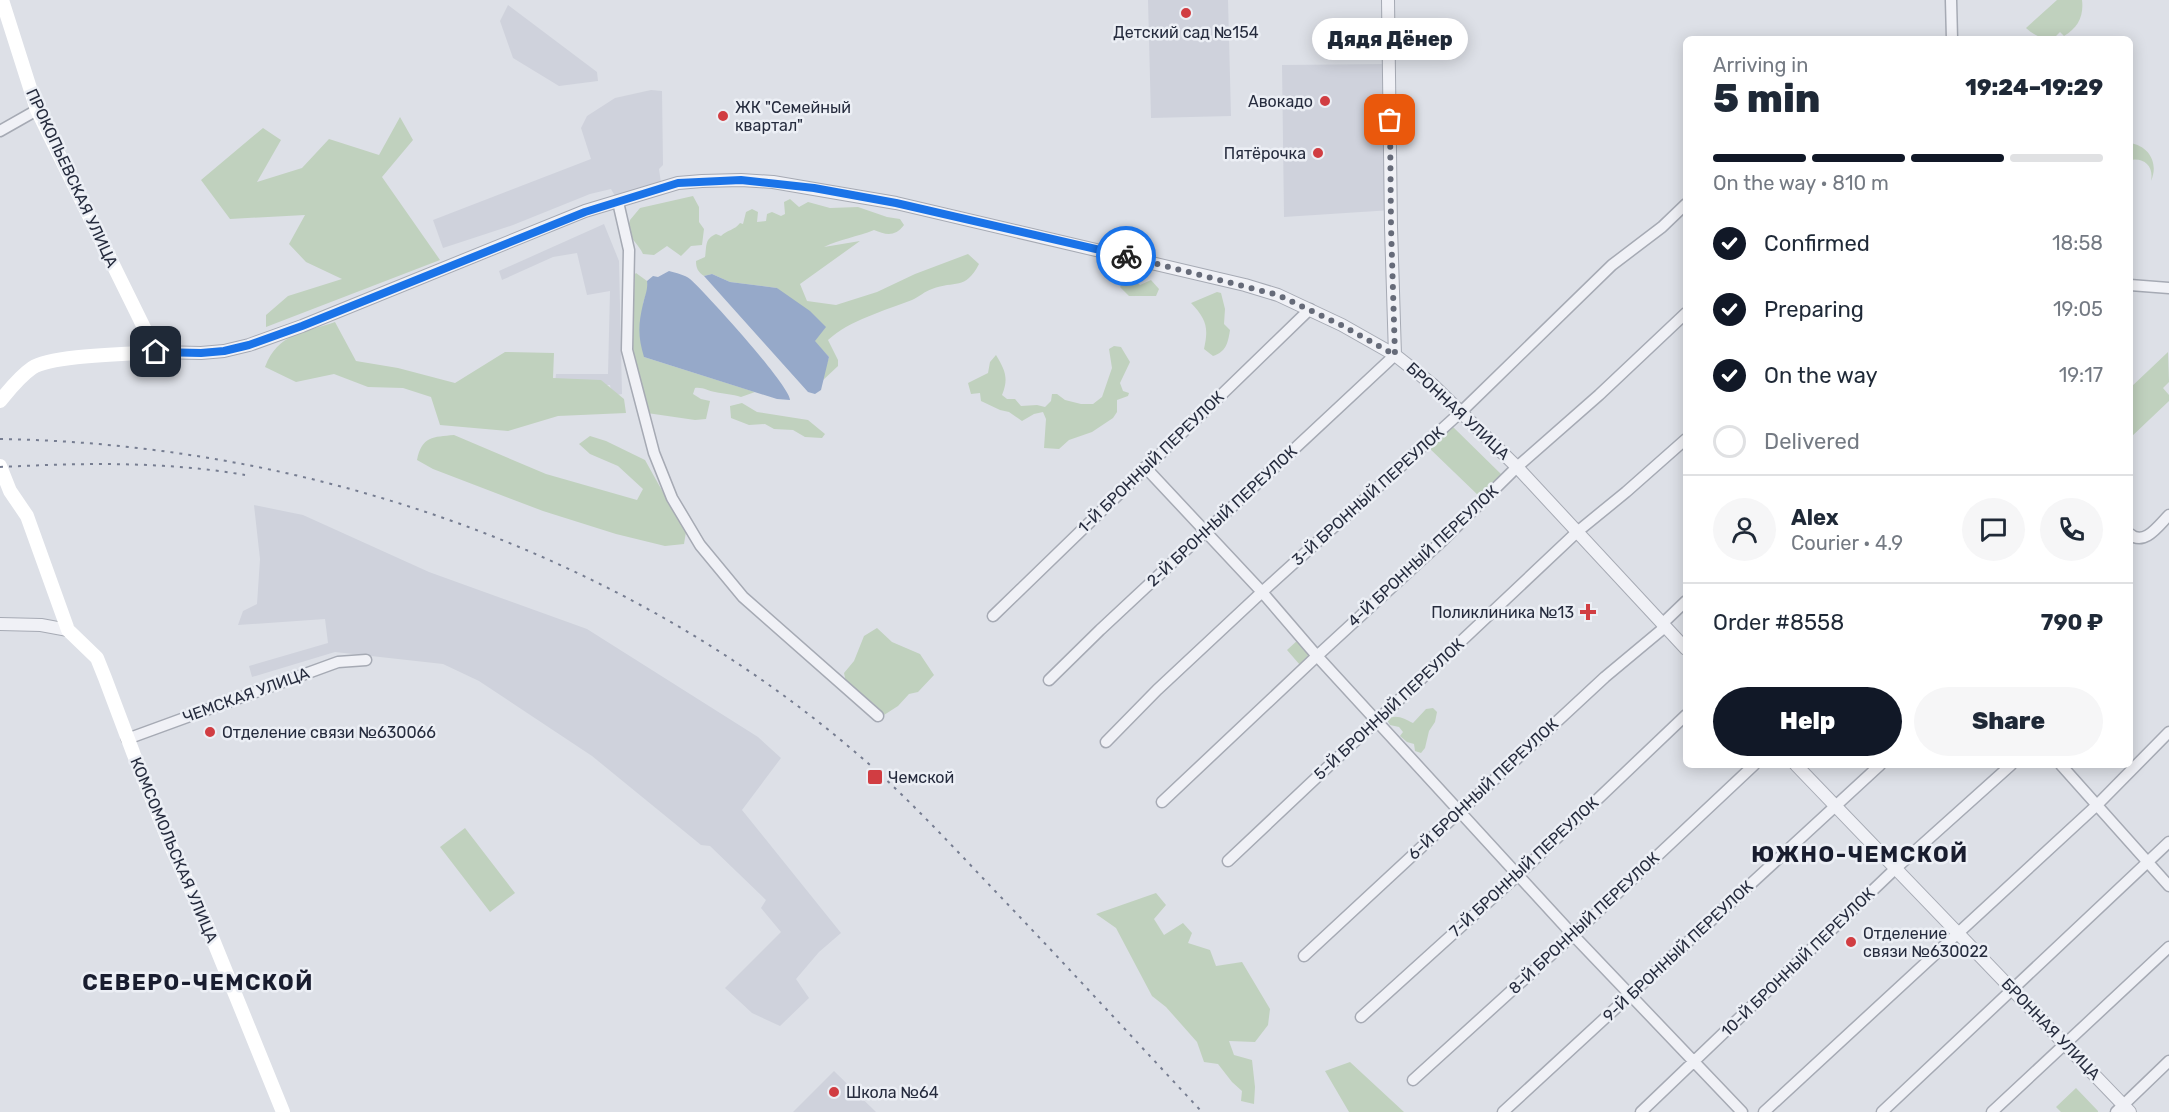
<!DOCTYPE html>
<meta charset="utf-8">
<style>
:root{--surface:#fff;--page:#f6f6f7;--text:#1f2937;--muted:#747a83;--line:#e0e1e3;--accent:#111827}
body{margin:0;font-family:Rubik,sans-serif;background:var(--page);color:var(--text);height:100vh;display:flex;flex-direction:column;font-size:22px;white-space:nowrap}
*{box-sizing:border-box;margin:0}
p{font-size:20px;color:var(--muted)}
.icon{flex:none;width:33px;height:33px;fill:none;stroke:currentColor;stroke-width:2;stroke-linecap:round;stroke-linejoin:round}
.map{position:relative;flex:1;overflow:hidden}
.details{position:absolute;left:1683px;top:36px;width:450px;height:732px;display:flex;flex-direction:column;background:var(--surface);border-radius:9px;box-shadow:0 3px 15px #0003}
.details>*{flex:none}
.pin{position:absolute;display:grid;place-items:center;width:51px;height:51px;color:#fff;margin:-26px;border-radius:12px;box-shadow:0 3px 9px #0006}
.courier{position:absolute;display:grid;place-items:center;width:60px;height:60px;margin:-30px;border:4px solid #1a73e8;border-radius:50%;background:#fff;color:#222;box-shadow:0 2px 8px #0007}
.bubble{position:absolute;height:42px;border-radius:21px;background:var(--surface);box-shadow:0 3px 15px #0003;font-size:20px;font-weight:800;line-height:42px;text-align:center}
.overview em{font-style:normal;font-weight:800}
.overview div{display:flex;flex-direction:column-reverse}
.overview{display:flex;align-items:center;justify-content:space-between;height:102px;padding:0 30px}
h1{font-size:39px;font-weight:800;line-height:45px}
.bar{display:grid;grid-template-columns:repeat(4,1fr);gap:9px 6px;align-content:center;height:72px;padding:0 30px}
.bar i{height:8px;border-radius:4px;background:var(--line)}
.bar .selected{background:var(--accent)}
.bar p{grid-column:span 4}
.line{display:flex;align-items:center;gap:15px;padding:0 30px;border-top:2px solid var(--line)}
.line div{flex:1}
.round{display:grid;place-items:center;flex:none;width:63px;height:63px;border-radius:32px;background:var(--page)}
ol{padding:0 30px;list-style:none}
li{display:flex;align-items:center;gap:18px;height:66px}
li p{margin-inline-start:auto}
li .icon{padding:6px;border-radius:50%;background:var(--accent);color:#fff;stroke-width:4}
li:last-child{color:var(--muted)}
li i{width:33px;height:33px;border:3px solid var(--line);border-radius:50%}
.action{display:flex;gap:12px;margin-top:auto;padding:12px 30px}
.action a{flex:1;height:69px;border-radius:36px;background:var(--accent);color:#fff;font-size:24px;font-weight:800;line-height:69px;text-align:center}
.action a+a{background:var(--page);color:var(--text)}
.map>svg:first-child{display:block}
</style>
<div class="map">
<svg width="2169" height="1112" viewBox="0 0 2169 1112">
<rect width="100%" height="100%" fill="#dde0e7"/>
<path fill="#cfd2dc" d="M1148,0H1228L1231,116L1151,118Z
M508,5L597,72L598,81L559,86L513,58L500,21Z
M1389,64L1392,210L1284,217L1282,65Z
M651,90L662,91L663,165L659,169L661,183L615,196L611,189L590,194L513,225L443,248L433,220L591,159L581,128L587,116L615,98Z
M604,224L619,261L622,394L612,396L610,385L555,384L556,374H608L610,291L587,295L577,253L553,257L502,280L499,271Z
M254,505L303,515L429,572L587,629L758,737L781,758L742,810L841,933L819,952L796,979L809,998L780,1026L752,1013L725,988L781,932L761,908L766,900L710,846L701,845L592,756L479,681L443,664L335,652L252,677L249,666L328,643L325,619L238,625L243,611L257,604L260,559Z
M834,1071L876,1112H793Z"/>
<path fill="#c0d1be" d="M2057,0H2082C2084,16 2078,28 2064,36L2060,32L2053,39C2042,39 2035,36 2026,28Z
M400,117L413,140L382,177L440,260L266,327V315L288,296L342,279L306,262L289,244L305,215L230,219L201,180L263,128L281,140L257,182L302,168L329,139L379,155Z
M2130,143C2149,146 2159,163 2151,181C2154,166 2144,157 2130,160Z
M693,196L699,207V222L704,229L702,245L691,246L681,256L667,246L654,255L643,254C639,245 632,240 627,231L630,220L640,208Z
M790,199L799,207L808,202L830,208L858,207L887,217L900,219L904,225C895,237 886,235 874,230C857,237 840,239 824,247L860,241L800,284L807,301L836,305L877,292L915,274L968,254L979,264C965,291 955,280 932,289C925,291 919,297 912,300C884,311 850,320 828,340L838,360V366L821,382L829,357L814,341L777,288L730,282L712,274L704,276C698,272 696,268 696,261L705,257C707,247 704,239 716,234L721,236C727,230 735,230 740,223L743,224L746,212L752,209L758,212L757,222L766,221L767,214L772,212L781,216L785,214L784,202Z
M636,273L647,281L648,289L643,303L644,357L755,392L741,397C732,394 725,394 715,392C708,391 703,387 695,388L693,394L701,399L710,401L706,419L695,420L647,413L629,341V280Z
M1132,278L1140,285L1151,280L1159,289L1156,296H1129L1120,287L1124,280Z
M1217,292L1221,293L1225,309L1224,324L1230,330C1228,343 1226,352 1213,356L1204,349C1209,327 1206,319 1191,303Z
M335,322L356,361L398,368L455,383L505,352L554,353L553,378L601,380L624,399L626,413L558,416L508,431L440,425L431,397L403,388L368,387L334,374L296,382L265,367C278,333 303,333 335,322Z
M1114,346L1121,347L1130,362L1120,383L1123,391L1129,393L1128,396L1117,400V412L1113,418L1092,432L1069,440L1059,449L1044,448L1046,419L1043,412L1034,414L1022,421L1009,412L1000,410L981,401L980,393L971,394L968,383L988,373L990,362L996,355C1005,370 1009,378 1002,395L1007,399H1015L1021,406L1037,405L1045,407L1051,401L1052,394H1057L1065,400L1081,404H1093L1102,397L1112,368L1109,349Z
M2168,352L2169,382L2163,388L2169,395V401L2130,438V388Z
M742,403L757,412L808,420L825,434L822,438L805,437L793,430L774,429L765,424L749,425L731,418L730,406Z
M1451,425L1503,476L1481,498L1427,446Z
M454,435L546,474L637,500L643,489L618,466L590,454L579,444L590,436L606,441L645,460L674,512L687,526L684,544L665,546L616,534L543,511L433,469L417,460C422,436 433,437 454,435Z
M877,628L892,642L920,654L934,675L918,692L909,694L898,706L884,715L873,703L847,687L844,673L854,661L864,636Z
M1299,639L1312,654L1300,665L1287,650Z
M1433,708L1437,712L1435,722L1429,731L1425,748L1421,753L1415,751L1414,744L1407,742L1400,736L1403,732L1399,727L1390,725L1387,720C1396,713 1404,719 1413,723L1426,709Z
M465,828L515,893L490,912L440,847Z
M1156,893L1166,905L1154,919L1164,935L1183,923L1192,933L1188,943L1210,950L1216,966L1242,962L1270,1009L1268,1025L1255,1042L1229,1041L1234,1055L1252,1060L1255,1087L1254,1104L1241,1101L1242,1091L1232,1082L1218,1064L1204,1062L1197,1042L1166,1007L1152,996L1116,928L1096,914Z
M1350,1062L1404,1112H1349L1325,1071Z
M2076,1088L2098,1111V1112H2061L2056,1107Z"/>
<path fill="#96a9c9" d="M669,271C676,273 685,275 690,279C706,293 790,386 790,400L777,399L644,357C638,337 638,325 643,304C645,295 648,290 647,281L653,276L658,277Z
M712,274L730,282L777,288L810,311L826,327L815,341L829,357L821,390L815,394L808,392L704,276Z"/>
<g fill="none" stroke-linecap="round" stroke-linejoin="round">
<g stroke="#a6aab4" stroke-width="13">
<path id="minor" d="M1951,0L1952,39
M0,131L37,110
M618,202L629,250L627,350L654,453L672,498L700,545L743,597L878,716
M2130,285L2169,288
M1145,467L1262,592L1317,656L1573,935L1742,1112
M2130,534C2144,547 2159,525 2169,515
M993,616L1310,309
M1662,624L1686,601
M1049,680L1100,630L1395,355
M127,739L338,662L366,660
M1106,742L1157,690L1262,592L1462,411L1612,265L1662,227L1686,204
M2061,765L2169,886
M1162,802L1317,656L1441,542L1517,467L1599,395L1686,313
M1228,861L1577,532L1626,492L1686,439
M1304,956L1605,677L1665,627
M1361,1017L1518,875L1686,715
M1413,1080L1573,935L1754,765
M1503,1112L1880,765
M1641,1112L1895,869L2011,765
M1764,1112L2097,805L2169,732
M1882,1112L2169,842
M1992,1112L2169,947
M2116,1112L2169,1061"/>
</g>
<g stroke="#a6aab4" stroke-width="14">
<path id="tertiary" d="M1388,0L1391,227L1395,355
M156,352L201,353L224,351L249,345L302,326L585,211L678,183L702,181L741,180L773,182L896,203L1245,285L1278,295L1342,325L1395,355L1433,385L1517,467L1686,649
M0,624L41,625L68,630
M1796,765L2130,1112"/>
</g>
<use href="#minor" stroke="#f0f1f6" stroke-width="10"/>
<use href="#tertiary" stroke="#f0f1f6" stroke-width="12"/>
<path stroke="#fff" stroke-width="14" d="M0,401C10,389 19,377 32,368C51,355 130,354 156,352L37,110L2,0
M0,466L10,491L27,516L68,630L97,658L105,678L134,755L170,844L207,925L283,1112"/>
<path stroke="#767d91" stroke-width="2" stroke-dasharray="3 6" stroke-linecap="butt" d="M0,439C318,444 643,559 880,774C920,811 958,852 996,892C1065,964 1133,1038 1202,1112
M0,467C82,463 164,461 245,475"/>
</g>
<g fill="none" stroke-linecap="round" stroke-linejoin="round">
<path stroke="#666b79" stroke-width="6" stroke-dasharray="0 10.8" d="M1126,256L1278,295L1341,325L1395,355L1391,227L1390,120"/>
<path stroke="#1a73e8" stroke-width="8" d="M156,352L201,353L224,351L249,345L302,326L585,212L678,183L741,180L814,188L896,203L1126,256"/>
</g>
<g fill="#d13d42" stroke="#eceff5" stroke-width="2">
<circle cx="1186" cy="13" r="6"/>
<circle cx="1325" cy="101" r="6"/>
<circle cx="723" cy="116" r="6"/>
<circle cx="1318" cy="153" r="6"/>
<path d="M1585 603h6v6h6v6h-6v6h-6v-6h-6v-6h6z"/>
<circle cx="210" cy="732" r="6"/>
<rect x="867" y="769" width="16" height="16" rx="3"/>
<circle cx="1851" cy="942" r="6"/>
<circle cx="834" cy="1092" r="6"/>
</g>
<g text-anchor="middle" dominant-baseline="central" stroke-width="5" stroke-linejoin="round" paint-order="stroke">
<g font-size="16" fill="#262c3e" stroke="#eceff5" text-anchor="start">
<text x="1186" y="32" text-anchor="middle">Детский сад №154</text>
<text x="1313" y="101" text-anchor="end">Авокадо</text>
<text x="735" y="107">ЖК "Семейный<tspan x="735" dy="18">квартал"</tspan></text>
<text x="1306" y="153" text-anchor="end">Пятёрочка</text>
<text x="1574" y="612" text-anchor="end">Поликлиника №13</text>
<text x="222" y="732">Отделение связи №630066</text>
<text x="888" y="777">Чемской</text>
<text x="1863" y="933">Отделение<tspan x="1863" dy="18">связи №630022</tspan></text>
<text x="846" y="1092">Школа №64</text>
</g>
<g font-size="16" fill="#262c3e" stroke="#eceff5">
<text transform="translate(72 178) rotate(65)">ПРОКОПЬЕВСКАЯ УЛИЦА</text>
<text transform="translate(1458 411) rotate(43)">БРОННАЯ УЛИЦА</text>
<text transform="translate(1151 462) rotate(-44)">1-Й БРОННЫЙ ПЕРЕУЛОК</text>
<text transform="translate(1368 496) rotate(-42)">3-Й БРОННЫЙ ПЕРЕУЛОК</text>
<text transform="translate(1222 516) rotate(-43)">2-Й БРОННЫЙ ПЕРЕУЛОК</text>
<text transform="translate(1423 556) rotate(-43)">4-Й БРОННЫЙ ПЕРЕУЛОК</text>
<text transform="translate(246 695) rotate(-20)">ЧЕМСКАЯ УЛИЦА</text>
<text transform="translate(1389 709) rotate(-43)">5-Й БРОННЫЙ ПЕРЕУЛОК</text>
<text transform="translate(1483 789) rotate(-43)">6-Й БРОННЫЙ ПЕРЕУЛОК</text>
<text transform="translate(174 850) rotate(67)">КОМСОМОЛЬСКАЯ УЛИЦА</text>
<text transform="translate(1524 867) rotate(-43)">7-Й БРОННЫЙ ПЕРЕУЛОК</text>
<text transform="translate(1584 923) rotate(-43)">8-Й БРОННЫЙ ПЕРЕУЛОК</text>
<text transform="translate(1678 951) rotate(-43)">9-Й БРОННЫЙ ПЕРЕУЛОК</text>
<text transform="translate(1798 962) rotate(-44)">10-Й БРОННЫЙ ПЕРЕУЛОК</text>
<text transform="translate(2051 1029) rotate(46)">БРОННАЯ УЛИЦА</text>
</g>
<g font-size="22" font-weight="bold" letter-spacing="1.5" fill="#191d2f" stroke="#eceff5">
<text x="1860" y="854">ЮЖНО-ЧЕМСКОЙ</text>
<text x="198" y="982">СЕВЕРО-ЧЕМСКОЙ</text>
</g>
</g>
</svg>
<div class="pin" style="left:1390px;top:120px;background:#ea580c"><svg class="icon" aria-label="bag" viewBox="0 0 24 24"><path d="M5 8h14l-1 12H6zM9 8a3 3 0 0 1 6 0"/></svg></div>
<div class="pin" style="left:156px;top:352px;background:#1f2937"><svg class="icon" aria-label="home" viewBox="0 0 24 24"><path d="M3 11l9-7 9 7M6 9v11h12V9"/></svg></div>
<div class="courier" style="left:1126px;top:256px"><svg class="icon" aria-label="bike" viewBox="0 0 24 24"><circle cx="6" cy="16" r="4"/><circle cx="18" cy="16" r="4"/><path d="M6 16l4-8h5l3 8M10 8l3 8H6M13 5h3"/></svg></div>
<div class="bubble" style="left:1312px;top:18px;width:156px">Дядя Дёнер</div>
<section class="details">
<div class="overview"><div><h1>5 min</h1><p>Arriving in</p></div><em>19:24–19:29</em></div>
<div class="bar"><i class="selected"></i><i class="selected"></i><i class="selected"></i><i></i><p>On the way · 810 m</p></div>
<ol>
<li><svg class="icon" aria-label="check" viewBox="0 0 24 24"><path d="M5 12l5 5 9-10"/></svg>Confirmed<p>18:58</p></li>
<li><svg class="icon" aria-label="check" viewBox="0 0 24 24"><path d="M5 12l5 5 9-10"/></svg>Preparing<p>19:05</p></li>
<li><svg class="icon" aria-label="check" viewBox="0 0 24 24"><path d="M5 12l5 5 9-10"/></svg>On the way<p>19:17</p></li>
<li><i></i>Delivered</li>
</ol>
<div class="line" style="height:108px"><a class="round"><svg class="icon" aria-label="person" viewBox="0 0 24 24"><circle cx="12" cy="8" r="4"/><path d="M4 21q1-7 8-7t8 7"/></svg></a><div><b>Alex</b><p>Courier · 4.9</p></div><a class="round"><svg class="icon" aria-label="chat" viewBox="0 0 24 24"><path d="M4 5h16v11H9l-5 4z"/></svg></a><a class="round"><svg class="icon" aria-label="phone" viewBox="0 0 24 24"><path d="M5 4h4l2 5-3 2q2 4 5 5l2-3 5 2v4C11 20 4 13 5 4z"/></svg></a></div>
<div class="line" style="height:78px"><div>Order #8558</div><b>790 ₽</b></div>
<div class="action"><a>Help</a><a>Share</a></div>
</section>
</div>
